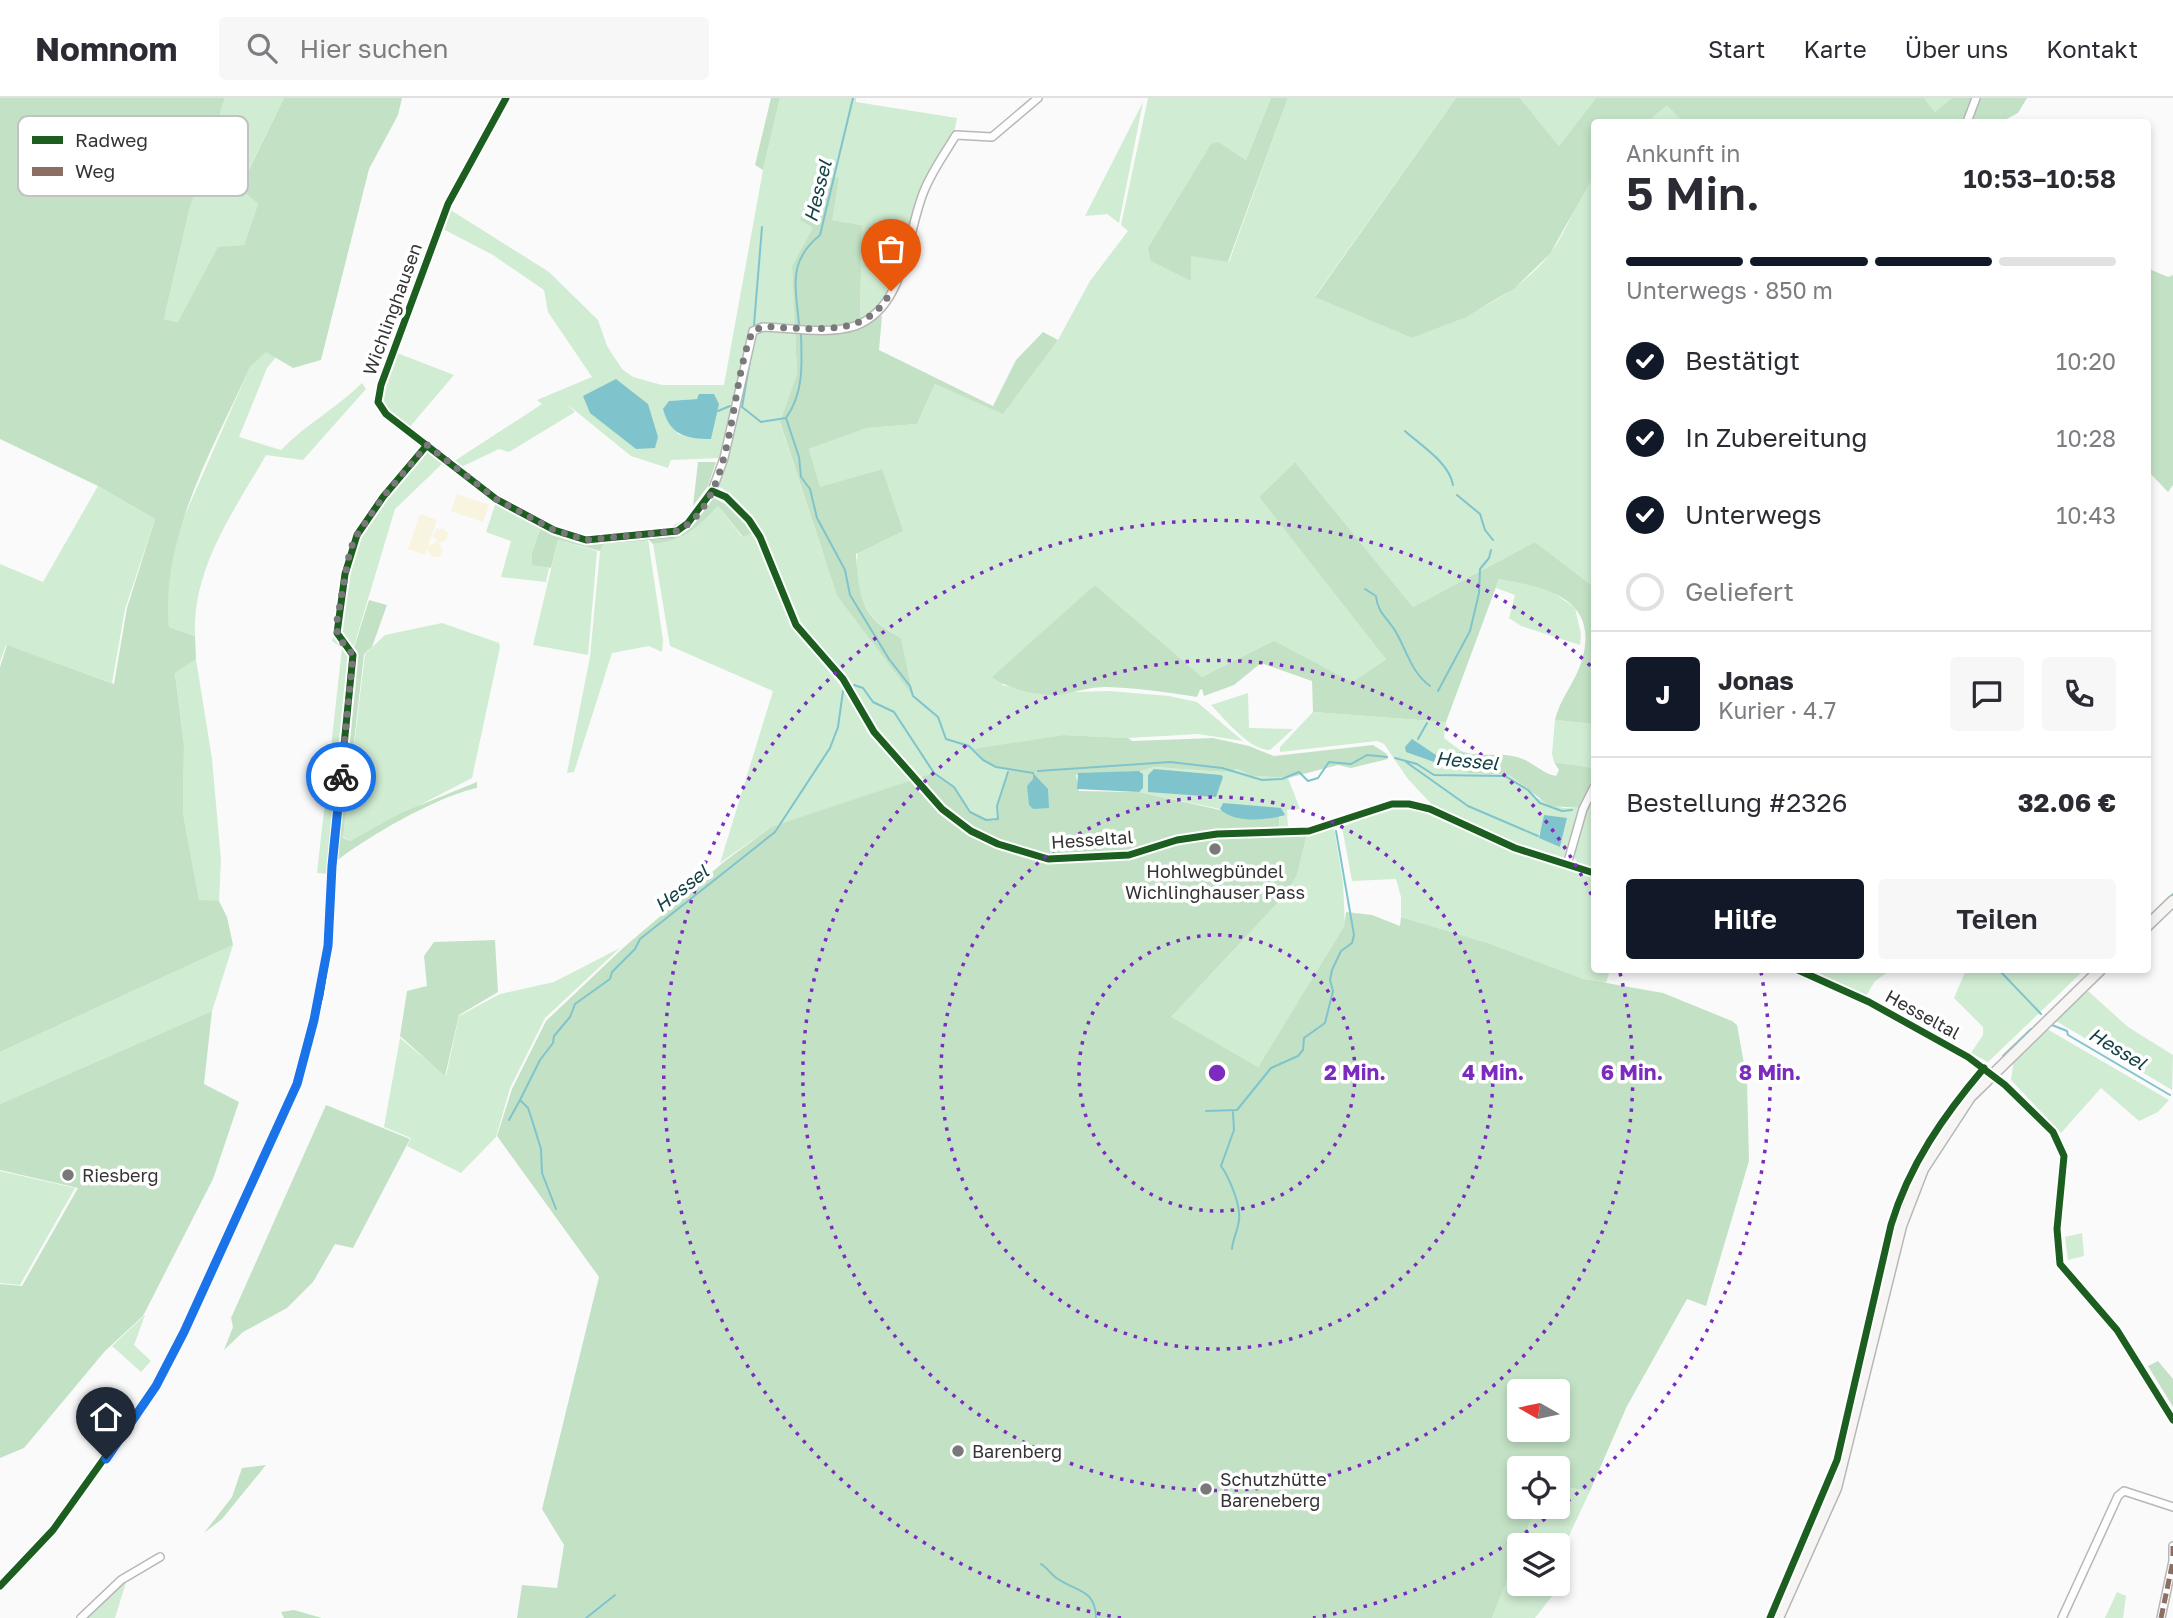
<!DOCTYPE html>
<html lang="de">
<meta charset="utf-8">
<style>
:root{--surface:#fff;--page:#f7f7f7;--text:#2b2b33;--muted:#7c7c81;--line:#e1e1e2;--accent:#111827}
body{margin:0;font-family:"Golos Text",sans-serif;background:var(--page);color:var(--text);height:100vh;display:flex;flex-direction:column;font-size:26px;white-space:nowrap}
*{box-sizing:border-box;margin:0}
p{font-size:23px;color:var(--muted)}
.icon{flex:none;width:38px;height:38px;fill:none;stroke:currentColor;stroke-width:2;stroke-linecap:round;stroke-linejoin:round}
.map{position:relative;flex:1;overflow:hidden}
.drawer{position:absolute;left:1591px;top:21px;width:560px;height:854px;display:flex;flex-direction:column;background:var(--surface);border-radius:7px;box-shadow:0 4px 10px #0003}
.drawer>*{flex:none}
.needle{width:46px;rotate:279deg}
.fabs{position:absolute;left:1507px;top:1281px;display:grid;gap:14px}
.fabs a{display:grid;place-items:center;width:63px;height:63px;border-radius:7px;background:var(--surface);box-shadow:0 4px 10px #0003;font-size:35px}
.pin{position:absolute;display:grid;place-items:center;width:60px;height:60px;color:#fff;margin:-72px -30px;border-radius:50% 50% 50% 0;rotate:-45deg;box-shadow:0 0 7px #0007}
.pin .icon{rotate:45deg}
.courier{position:absolute;display:grid;place-items:center;width:70px;height:70px;margin:-35px;border:5px solid #1a73e8;border-radius:50%;background:#fff;color:#222;box-shadow:0 2px 9px #0007}
.headline em{font-style:normal;font-weight:600}
.headline div{display:flex;flex-direction:column-reverse}
.headline{display:flex;align-items:center;justify-content:space-between;height:119px;padding:0 35px}
h1{font-size:46px;font-weight:600;line-height:52px}
.bar{display:grid;grid-template-columns:repeat(4,1fr);gap:10px 7px;align-content:center;height:84px;padding:0 35px}
.bar i{height:9px;border-radius:5px;background:var(--line)}
.bar .selected{background:var(--accent)}
.bar p{grid-column:span 4}
.line{display:flex;align-items:center;gap:18px;padding:0 35px;border-top:2px solid var(--line)}
.line div{flex:1}
.round{display:grid;place-items:center;flex:none;width:74px;height:74px;border-radius:7px;background:var(--page)}
ol{padding:0 35px;list-style:none}
li{display:flex;align-items:center;gap:21px;height:77px}
li p{margin-inline-start:auto}
li .icon{padding:7px;border-radius:50%;background:var(--accent);color:#fff;stroke-width:4}
li:last-child{color:var(--muted)}
li i{width:38px;height:38px;border:4px solid var(--line);border-radius:50%}
.primary-button{display:flex;gap:14px;margin-top:auto;padding:14px 35px}
.primary-button a{flex:1;height:80px;border-radius:7px;background:var(--accent);color:#fff;font-size:28px;font-weight:600;line-height:80px;text-align:center}
.primary-button a+a{background:var(--page);color:var(--text)}
header{display:flex;align-items:center;gap:42px;box-sizing:border-box;height:98px;padding:0 35px;background:var(--surface);border-bottom:2px solid var(--line)}
header strong{font-size:33px}
nav{display:flex;gap:38px;margin-inline-start:auto;font-size:24px}
.search{width:490px;height:63px;background:var(--page);display:flex;align-items:center;gap:18px;box-sizing:border-box;padding:0 24px;border-radius:7px;color:var(--muted);font-size:26px}
.map>svg:first-child{display:block}
</style>
<header>
<strong>Nomnom</strong>
<div class="search"><svg class="icon" aria-label="search" viewBox="0 0 24 24"><circle cx="10" cy="10" r="6"/><path d="M15 15l6 6"/></svg>Hier suchen</div>
<nav><a>Start</a><a>Karte</a><a>Über uns</a><a>Kontakt</a></nav>
</header>
<div class="map">
<svg width="2173" height="1520" viewBox="0 0 2173 1520">
<rect width="100%" height="100%" fill="#fafafa"/>
<path fill="#d0ecd2" fill-rule="evenodd" d="M225,0H284L240,89L258,106L244,147L218,150L179,224L164,221L189,113Z
M780,0H856V4L957,20L954,35L928,78L896,179L882,206L860,221L862,127L832,122L830,87L816,82L814,130L792,168L795,228L757,227L752,232L720,360L671,362L668,370L631,358L567,306L575,314L509,354L499,351L459,370L453,364L542,306L537,302L592,279L548,214L544,192L493,157L441,130L449,111L549,174L598,222L607,248L622,271L633,279L662,287H724L763,72ZM697,301L685,338L678,336L669,303Z
M1148,0H1271L1246,62L1219,44L1149,150L1191,182V157L1229,164L1288,0H1456L1315,198L1412,240C1462,220 1515,200 1549,157C1568,133 1576,101 1594,77V489L1535,444L1413,509L1295,364L1259,399L1387,560L1352,584L1274,544L1202,579L1095,487L1002,587L1041,595L1109,593L1169,598L1197,604L1243,643L1198,636L1128,640L1063,637L974,652L986,664L1009,673L997,708L999,716L994,723L970,714L954,689L938,681L771,729L720,765L773,593L670,548L653,446C686,443 696,431 718,408L742,439L753,435L795,532L849,598L860,603C842,573 812,548 796,517C774,472 765,413 716,387L737,324L755,237L763,232H795L797,276L780,325L837,498L912,596L901,540C828,503 863,432 881,371L820,390L809,351L867,330L917,326L935,286L1003,315L1058,242L1090,183L1128,133L1121,127Z
M1520,0H1596L1559,48Z
M1924,0H1952L1935,14Z
M1143,4L1119,125L1107,116L1085,118Z
M1667,6L1683,24H1647Z
M266,253L276,259L267,270L239,339L281,352C306,326 337,310 362,285L366,291L303,362L266,357C234,413 192,470 195,538L169,529L166,498L177,435L250,269Z
M397,255L454,277L408,331L385,310L381,300Z
M427,351L443,365L395,411L351,558L329,776L317,775L342,550L332,543L357,441L384,399Z
M98,388L155,421L125,511L112,585L6,547L0,564V466L43,484Z
M496,404L541,429L532,454V466L549,470L546,484L501,479L511,443L486,434Z
M648,441L663,542L662,554L649,548L612,555L574,674L567,675L590,559L600,453L605,444Z
M558,442L597,453L588,557L533,547Z
M1499,481L1546,489L1575,510L1581,536L1580,547L1521,528L1509,520L1515,497L1496,490Z
M442,525L499,545L500,549L472,680L350,743L343,739L365,556L385,537Z
M196,561L212,661L221,762L219,803H199L183,715L184,645L175,574Z
M1248,595L1249,630L1293,631L1270,652C1249,652 1225,621 1211,607Z
M1313,614L1446,624L1444,640L1461,653L1438,659L1468,675L1509,677L1537,700L1563,710H1580L1564,759L1561,761L1517,748L1435,710L1408,681L1384,646L1377,643L1280,654V649ZM1567,720L1560,749L1538,738L1540,734Z
M1555,622L1594,626V670L1554,664L1552,656Z
M1154,669L1222,674L1238,671L1253,678L1288,680L1300,711L1287,712L1288,731L1280,730L1279,719L1283,718L1223,705L1220,711L1139,694L1141,673Z
M1591,700L1594,702L1591,741L1594,772L1578,766L1573,757Z
M1390,710H1413L1515,753L1594,779V872H1610L1606,885L1584,881L1491,846L1401,819V799L1396,781L1352,783L1342,729Z
M1334,730L1343,785L1345,829L1258,969L1170,920L1286,796L1297,777L1307,736Z
M233,847L212,913L0,1006V954Z
M620,850L545,920L510,990L496,1039L461,1075L407,1048L411,1040L384,1029L400,940L446,978L459,918L500,896L554,884Z
M1813,872H1891L1875,883L1866,898Z
M1966,872H2076L2081,875L1988,964L1971,955L1983,937V929L1954,900Z
M2088,893L2128,929L2173,957L2172,992L2056,923Z
M2047,931L2169,1002L2158,1014L2139,1023L2101,990L2061,1035L2011,982L2014,961Z
M0,1073L75,1090L20,1187L0,1185Z
M2082,1135L2084,1158L2068,1162L2065,1139Z
M145,1217L134,1247L151,1263L141,1274L112,1248Z
M1558,1388L1590,1393L1558,1461V1447H1521L1536,1409H1558Z
M1519,1451V1486L1560,1488L1535,1520H1492Z
M127,1481L115,1520H84Z
M2117,1494L2126,1498L2123,1520H2105Z"/>
<path fill="#c3e2c5" fill-rule="evenodd" d="M0,0H225L189,113L164,221L178,224L218,149L244,147L258,106L240,90L284,0H402L398,17L369,71L321,262L293,270L266,254L250,269C214,349 160,439 169,529L195,538L196,561L175,575L184,646L183,715L199,802L219,803L227,819L233,847L0,954V569L7,547L114,586L127,510L155,421L98,388L0,341Z
M771,0H780L763,72L755,67Z
M1271,0H1288L1228,164L1191,158V183L1151,163L1148,150L1211,46L1219,44L1246,62Z
M1456,0H1520L1559,48L1596,0H1924L1935,14L1952,0H2027L2018,15L2001,24H1683L1667,7L1647,24H1594V77L1550,156L1515,190L1466,219L1412,240L1315,199Z
M833,79L839,80L832,122L862,127L860,221L882,218L879,252L993,308L1016,262L1043,234L1058,242L1003,316L935,286L917,326L867,330L809,351L820,389L882,371L903,433L856,456C859,498 860,519 901,540L913,598L837,498L780,324L797,276L792,168L813,130L800,122L816,82L830,87Z
M2147,170L2168,179L2173,177V387L2168,394L2147,372Z
M698,364H716L708,388L693,408Z
M1295,364L1413,509L1535,444L1594,489V626L1555,622C1560,600 1576,583 1582,562C1600,500 1545,489 1499,481L1446,624L1313,614L1312,583L1261,565L1234,587L1204,598L1202,591L1200,592L1197,599C1167,594 1136,590 1106,589C1088,589 1080,593 1064,596C1043,600 1008,591 992,579L1095,487L1202,579L1274,543L1352,584L1386,561L1259,399Z
M712,399L733,410L753,435L743,439L718,408C696,431 685,443 653,446L648,441L605,444L600,453L558,442L551,470L532,467V454L541,429L586,444L671,438L684,432Z
M369,502L387,507L372,549L364,556L343,740L350,743L403,714L477,684V690C438,698 364,740 333,766L353,553Z
M1063,637L1128,640L1132,643L1213,640L1249,648L1274,658L1373,647L1387,656L1388,661L1351,670L1338,667L1288,680L1252,678L1238,671L1223,674L1154,669L1141,673L1076,677L1079,693L1139,694L1261,721L1279,719L1280,737L1307,736L1297,777L1286,796L1171,919L1258,969L1344,829L1346,814L1372,817L1400,828L1401,819L1491,846L1584,881L1663,895L1732,923L1737,927L1747,982L1749,1063L1706,1208L1687,1201L1627,1308L1590,1393L1558,1388V1370H1519V1409H1536L1492,1520H517L522,1487L557,1490L564,1447L542,1411L599,1179L497,1038L512,991L546,923L623,850L725,763L771,729L934,675L954,689L970,714L994,723L999,716L997,708L1009,673L986,664L974,651ZM1519,1293H1558V1332H1519Z
M1461,653C1479,660 1498,654 1517,659C1532,663 1541,675 1556,678L1559,672L1554,664L1594,670C1594,684 1585,696 1580,710L1550,708L1509,677L1468,675L1437,660Z
M495,842L498,894L459,917L445,978L400,938L407,893L427,888L424,858L434,844Z
M212,913L204,986L239,1004L213,1081L143,1218L105,1253L24,1350L0,1360V1186L22,1188L78,1090L0,1072V1006Z
M326,1007L410,1041L353,1150L335,1146L313,1184L287,1210L243,1234L224,1252L233,1229L231,1220Z
M2158,1263L2173,1281V1309L2148,1268Z
M266,1367L222,1421L204,1435L232,1399L242,1370Z
M294,1512L322,1520H284L281,1514Z"/>
<path fill="#f9f4e0" d="M457,396L489,407L483,424L451,413Z
M420,416L437,422L428,448L437,444L433,437L437,431H444L448,435L446,442L439,445L443,452L439,459H432L427,451L425,457L408,451Z"/>
<path fill="#7fc4cd" d="M616,281L648,306L658,339L655,350L636,351L590,315L583,298Z
M699,296H714L719,306L711,341C686,341 670,337 663,311L669,303L697,301Z
M1412,641L1436,657L1437,665L1406,654L1405,649Z
M1154,671L1221,677L1223,679L1216,699L1148,694V677Z
M1139,673L1143,676V690L1139,694L1077,691L1078,675Z
M1033,675L1048,691L1049,710L1033,711L1029,707L1027,688L1033,681Z
M1223,705L1281,710L1285,717C1267,723 1233,725 1220,711Z
M1544,717L1567,720L1560,749L1539,740Z"/>
<g fill="none" stroke-linecap="round" stroke-linejoin="round">
<path stroke="#7fc4cd" stroke-width="2" d="M754,227L762,129
M799,227C796,188 787,164 820,137L853,0
M801,236C802,266 804,295 786,320L799,359L801,379L810,391L817,420L845,472L850,497L889,561L910,588L913,598L938,619L946,641L969,648L983,662L996,669L1033,675
M752,251L742,309L761,324L786,320
M718,313L730,308
M1405,333C1420,347 1449,364 1453,387
M1457,397L1480,416L1485,432L1493,442
M1365,491L1376,498C1377,515 1390,522 1397,536C1407,554 1412,575 1430,588
M854,587L863,590L873,604L894,614L934,675L954,689L970,714L986,722L998,721L997,708L1008,674
M1438,593L1470,533L1479,495L1480,471L1489,460L1491,452
M1418,641L1427,625
M1395,660L1417,666L1434,677L1505,678L1528,692L1540,705L1562,713L1572,712
M1406,664L1468,708L1538,738
M1038,673L1170,664L1222,670L1262,682L1282,681L1299,674L1308,683L1318,680L1329,664L1351,666L1367,657L1387,659
M2147,821L2173,796
M1999,872L2041,916
M2052,927L2067,933L2068,937L2170,997
M2003,958L2031,931
M1206,1013L1237,1012L1271,970L1298,958L1303,952L1304,940L1325,925L1333,893L1330,882L1332,872L1341,853L1352,845L1354,837L1336,733
M509,1022L520,1002
M556,1111L542,1075L541,1051L532,1022L528,1010L520,1002L540,962L553,945L554,938L570,919L575,906L610,881L612,874L635,851L640,841L775,734L830,650L838,629L843,593
M1232,1151C1233,1140 1238,1132 1239,1122C1241,1107 1229,1079 1221,1068L1234,1032L1233,1014
M1875,1214C1896,1122 1914,1057 1976,984
M1041,1466C1048,1470 1051,1477 1058,1481C1075,1493 1096,1491 1096,1520
M586,1520L615,1497"/>
<g stroke="#b7b7b7" stroke-width="10">
<path id="street" d="M506,0L448,106L381,287L378,304L386,316L496,401L554,432L586,442L671,435L688,425L712,393L724,360L753,233L763,229C792,230 828,237 855,228C907,209 906,136 924,93C932,73 945,55 956,37L992,39L1038,0
M1967,24L1976,0
M712,393L726,399L749,422L760,439L796,527L843,581L874,634L942,711L971,733L998,746L1048,761L1129,757L1177,742L1217,736L1309,733L1392,706H1409L1430,711L1515,750L1594,775
M1567,767L1583,711L1594,689
M1798,872L1869,904L1968,959L2005,987L2053,1034L2064,1058L2057,1131L2060,1166L2117,1232L2173,1322
M2173,1448V1461
M0,1488L53,1432L156,1288L184,1234L297,986L320,897L328,848L332,768L353,557L337,535L345,476L357,437L383,399L427,347
M81,1520L121,1482L160,1459
M2062,1520L2118,1398L2124,1393L2173,1409
M2161,1520L2173,1463"/>
</g>
<g stroke="#b7b7b7" stroke-width="13">
<path id="secondary" d="M2147,828L2173,803
M1778,1520L1836,1390L1901,1128L1923,1071L1970,999L2100,872"/>
</g>
<use href="#street" stroke="#fefefe" stroke-width="7"/>
<use href="#secondary" stroke="#f7f5f3" stroke-width="10"/>
<path stroke="#8d6e63" stroke-width="5" stroke-dasharray="10 5" stroke-linecap="butt" d="M2173,1448V1461
M2161,1520L2173,1463"/>
<g stroke="#fff" stroke-width="11">
<path id="cycleway" d="M506,0L448,106L381,287L378,304L386,316L496,401L554,432L586,442L677,433L688,425L712,393L726,399L749,422L760,439L796,527L843,581L874,634L942,711L971,733L998,746L1048,761L1129,757L1177,742L1217,736L1309,733L1392,706H1409L1430,711L1515,750L1594,775
M1798,872L1869,904L1968,959L2005,987L2053,1034L2064,1058L2057,1131L2060,1166L2117,1232L2173,1322
M0,1488L53,1432L156,1288L184,1234L297,986L320,897L328,848L332,768L353,557L337,535L345,476L357,437L383,399L427,347
M1770,1520L1837,1362L1891,1127C1909,1067 1944,1017 1984,970"/>
</g>
<use href="#cycleway" stroke="#1b5e20" stroke-width="7"/>
</g>
<g fill="none" stroke-linecap="round" stroke-linejoin="round">
<path stroke="#79797a" stroke-width="7" stroke-dasharray="0 12.6" d="M341,679L353,557L339,540L336,528L350,452L357,437L383,399L427,347L496,401L554,432L586,442L677,433C736,405 729,284 753,233C763,227 774,229 785,230C827,231 870,236 891,193"/>
<path stroke="#1a73e8" stroke-width="9" d="M106,1361L156,1288L184,1234L297,986L314,922L328,848L332,768L341,679"/>
</g>
<g fill="none" stroke="#7b2cbf" stroke-width="3.5" stroke-dasharray="3.5 7">
<circle cx="1217" cy="975" r="138"/>
<circle cx="1217" cy="975" r="276"/>
<path d="M1620 875A415 415 0 1 1 1593 800"/>
<path d="M1121 1520A553 553 0 1 1 1594 571M1761 874A553 553 0 0 1 1313 1520"/>
</g>
<g fill="#79797a" stroke="#fff" stroke-width="2.5">
<circle cx="1215" cy="751" r="7"/>
<circle cx="68" cy="1077" r="7"/>
<circle cx="958" cy="1353" r="7"/>
<circle cx="1206" cy="1391" r="7"/>
</g>
<g text-anchor="middle" dominant-baseline="central" stroke-width="7" stroke-linejoin="round" paint-order="stroke">
<g font-size="18" fill="#343435" stroke="#fff">
<text transform="translate(392 211) rotate(-70)">Wichlinghausen</text>
<text transform="translate(1092 741) rotate(-4)">Hesseltal</text>
<text transform="translate(1923 916) rotate(29)">Hesseltal</text>
</g>
<g font-size="18" fill="#343435" stroke="#fff" text-anchor="start">
<text x="1215" y="773" text-anchor="middle">Hohlwegbündel<tspan x="1215" dy="21">Wichlinghauser Pass</tspan></text>
<text x="82" y="1077">Riesberg</text>
<text x="972" y="1353">Barenberg</text>
<text x="1220" y="1381">Schutzhütte<tspan x="1220" dy="21">Bareneberg</tspan></text>
</g>
<g font-size="19" font-style="italic" fill="#134146" stroke="#fff">
<text transform="translate(817 93) rotate(-76)">Hessel</text>
<text transform="translate(1467 662) rotate(5)">Hessel</text>
<text transform="translate(681 790) rotate(-38)">Hessel</text>
<text transform="translate(2118 950) rotate(31)">Hessel</text>
</g>
</g>
<rect x="18" y="18" width="230" height="80" rx="10" fill="#fff" stroke="#c2c2c2" stroke-width="2"/>
<rect x="32" y="38" width="31" height="8" fill="#1b5e20"/>
<rect x="32" y="69" width="31" height="9" fill="#8d6e63"/>
<g font-size="19" fill="#343435">
<text x="75" y="49">Radweg</text>
<text x="75" y="80">Weg</text>
</g>
<circle cx="1217" cy="975" r="10" fill="#7b2cbf" stroke="#fff" stroke-width="3.5"/>
<g font-size="21" text-anchor="middle" font-weight="bold" fill="#7b2cbf" stroke="#fff" stroke-width="7" stroke-linejoin="round" paint-order="stroke">
<text x="1355" y="982">2 Min.</text>
<text x="1493" y="982">4 Min.</text>
<text x="1632" y="982">6 Min.</text>
<text x="1770" y="982">8 Min.</text>
</g>
</svg>
<div class="fabs">
<a><svg class="needle" viewBox="-14 -14 28 28"><path d="M0-13l5 13h-10z" fill="#e53935"/><path d="M0 13l5-13h-10z" fill="#7c7c81"/></svg></a>
<a><svg class="icon" aria-label="locate" viewBox="0 0 24 24"><circle cx="12" cy="12" r="6"/><path d="M12 2v4M12 18v4M2 12h4M18 12h4"/></svg></a>
<a><svg class="icon" aria-label="layers" viewBox="0 0 24 24"><path d="M12 4l9 5-9 5-9-5zM3 14l9 5 9-5"/></svg></a>
</div>
<div class="pin" style="left:891px;top:193px;background:#ea580c"><svg class="icon" aria-label="bag" viewBox="0 0 24 24"><path d="M5 8h14l-1 12H6zM9 8a3 3 0 0 1 6 0"/></svg></div>
<div class="pin" style="left:106px;top:1361px;background:#1f2937"><svg class="icon" aria-label="home" viewBox="0 0 24 24"><path d="M3 11l9-7 9 7M6 9v11h12V9"/></svg></div>
<div class="courier" style="left:341px;top:679px"><svg class="icon" aria-label="bike" viewBox="0 0 24 24"><circle cx="6" cy="16" r="4"/><circle cx="18" cy="16" r="4"/><path d="M6 16l4-8h5l3 8M10 8l3 8H6M13 5h3"/></svg></div>
<section class="drawer">
<div class="headline"><div><h1>5 Min.</h1><p>Ankunft in</p></div><em>10:53–10:58</em></div>
<div class="bar"><i class="selected"></i><i class="selected"></i><i class="selected"></i><i></i><p>Unterwegs · 850 m</p></div>
<ol>
<li><svg class="icon" aria-label="check" viewBox="0 0 24 24"><path d="M5 12l5 5 9-10"/></svg>Bestätigt<p>10:20</p></li>
<li><svg class="icon" aria-label="check" viewBox="0 0 24 24"><path d="M5 12l5 5 9-10"/></svg>In Zubereitung<p>10:28</p></li>
<li><svg class="icon" aria-label="check" viewBox="0 0 24 24"><path d="M5 12l5 5 9-10"/></svg>Unterwegs<p>10:43</p></li>
<li><i></i>Geliefert</li>
</ol>
<div class="line" style="height:126px"><b class="round" style="background:var(--accent);color:#fff">J</b><div><b>Jonas</b><p>Kurier · 4.7</p></div><a class="round"><svg class="icon" aria-label="chat" viewBox="0 0 24 24"><path d="M4 5h16v11H9l-5 4z"/></svg></a><a class="round"><svg class="icon" aria-label="phone" viewBox="0 0 24 24"><path d="M5 4h4l2 5-3 2q2 4 5 5l2-3 5 2v4C11 20 4 13 5 4z"/></svg></a></div>
<div class="line" style="height:91px"><div>Bestellung #2326</div><b>32.06 €</b></div>
<div class="primary-button"><a>Hilfe</a><a>Teilen</a></div>
</section>
</div>
